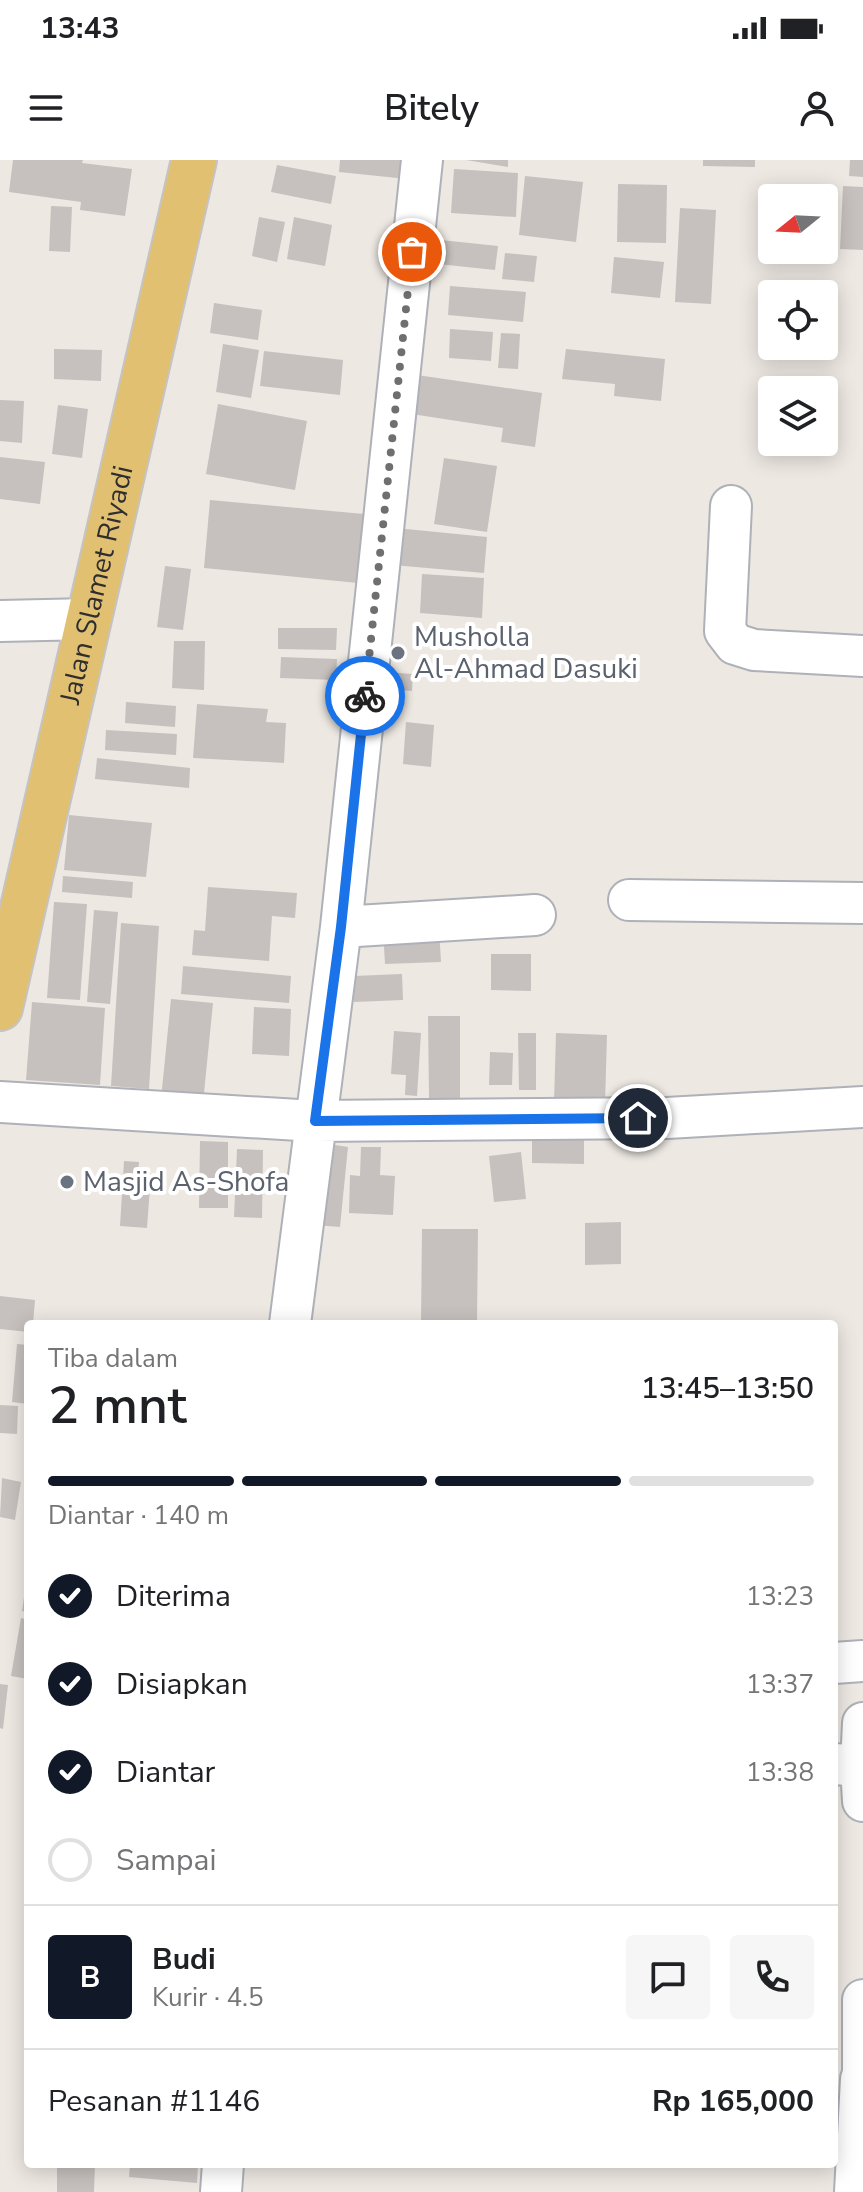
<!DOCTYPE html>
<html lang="id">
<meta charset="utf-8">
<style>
:root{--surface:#fff;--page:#f6f6f6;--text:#202124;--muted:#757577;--line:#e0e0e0;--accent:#111827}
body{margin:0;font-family:"Nunito Sans",sans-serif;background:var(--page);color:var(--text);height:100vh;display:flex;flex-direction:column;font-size:30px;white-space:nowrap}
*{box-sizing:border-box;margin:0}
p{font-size:26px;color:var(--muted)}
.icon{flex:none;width:44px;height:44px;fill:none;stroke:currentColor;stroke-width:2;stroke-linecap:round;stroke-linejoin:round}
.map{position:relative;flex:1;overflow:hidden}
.drawer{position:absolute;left:24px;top:1160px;width:814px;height:848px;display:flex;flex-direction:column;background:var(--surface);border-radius:8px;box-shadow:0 4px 20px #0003}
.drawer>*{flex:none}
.needle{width:52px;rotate:252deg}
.fabs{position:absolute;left:758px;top:24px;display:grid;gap:16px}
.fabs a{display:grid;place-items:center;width:80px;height:80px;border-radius:8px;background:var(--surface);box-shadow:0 4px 20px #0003;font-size:40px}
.pin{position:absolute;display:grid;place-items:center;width:68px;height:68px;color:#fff;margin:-34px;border:4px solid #fff;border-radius:50%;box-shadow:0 2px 8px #0007}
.courier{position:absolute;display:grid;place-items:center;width:80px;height:80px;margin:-40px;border:6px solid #1a73e8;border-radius:50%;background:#fff;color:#222;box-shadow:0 2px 10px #0007}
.head em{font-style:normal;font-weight:600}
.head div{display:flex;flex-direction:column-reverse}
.head{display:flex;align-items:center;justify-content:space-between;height:136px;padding:0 24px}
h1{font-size:52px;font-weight:600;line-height:60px}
.bar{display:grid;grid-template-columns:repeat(4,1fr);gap:12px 8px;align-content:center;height:96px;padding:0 24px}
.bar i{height:10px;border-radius:6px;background:var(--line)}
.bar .active{background:var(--accent)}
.bar p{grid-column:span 4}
.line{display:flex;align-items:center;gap:20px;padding:0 24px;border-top:2px solid var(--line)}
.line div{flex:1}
.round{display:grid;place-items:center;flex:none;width:84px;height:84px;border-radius:8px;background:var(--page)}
ol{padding:0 24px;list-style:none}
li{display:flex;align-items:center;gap:24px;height:88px}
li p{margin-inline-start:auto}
li .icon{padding:8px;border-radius:50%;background:var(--accent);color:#fff;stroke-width:4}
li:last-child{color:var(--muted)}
li i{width:44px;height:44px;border:4px solid var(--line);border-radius:50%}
.status{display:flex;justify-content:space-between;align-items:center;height:56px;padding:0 40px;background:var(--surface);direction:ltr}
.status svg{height:22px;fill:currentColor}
header{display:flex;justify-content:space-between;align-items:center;height:104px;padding:0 24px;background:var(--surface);font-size:36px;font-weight:600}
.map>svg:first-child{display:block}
</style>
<div class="status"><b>13:43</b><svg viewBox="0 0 49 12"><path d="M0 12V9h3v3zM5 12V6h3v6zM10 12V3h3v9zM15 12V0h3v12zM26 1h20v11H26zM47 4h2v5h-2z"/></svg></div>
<header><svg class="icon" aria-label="menu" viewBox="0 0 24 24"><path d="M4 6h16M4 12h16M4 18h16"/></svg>Bitely<svg class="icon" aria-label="person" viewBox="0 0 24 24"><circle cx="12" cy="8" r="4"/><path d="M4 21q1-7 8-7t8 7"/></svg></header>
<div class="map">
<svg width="863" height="2032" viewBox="0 0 863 2032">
<rect width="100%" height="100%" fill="#ede8e2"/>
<path fill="#c6c1be" d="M13,0H83L82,3L132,9L125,56L80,50L81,42L9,32Z
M340,0H409L407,19L339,12Z
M466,0H508V7Z
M703,0H755V7L703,6Z
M850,0H863V17L849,16Z
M277,5L336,16L331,44L271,32Z
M454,9L518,13L516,57L451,53Z
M525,16L583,22L576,82L519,75Z
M618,24L667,25L666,83L617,82Z
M843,26L863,27V90L840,89Z
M51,46L72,47L70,92L49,91Z
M680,48L716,50L711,144L675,142Z
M259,57L285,62L277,102L252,96Z
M294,57L332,65L325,106L287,99Z
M441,80L498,86L495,110L438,104Z
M505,93L537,96L534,122L502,119Z
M614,97L664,102L660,138L611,133Z
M450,126L526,132L523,162L448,155Z
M214,143L262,150L258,180L210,173Z
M450,169L493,172L491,201L449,198Z
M501,173L520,174L518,209L498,208Z
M223,184L259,190L251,238L216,232Z
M54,189L102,190L101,221L54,219Z
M566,189L665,199L661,241L614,236L615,224L562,219Z
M264,191L343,200L340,235L260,226Z
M410,214L542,233L535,287L501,282L503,268L405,253Z
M0,240L24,241L22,283L0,281Z
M218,244L307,261L295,330L206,314Z
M58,245L88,249L82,298L52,294Z
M0,297L45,302L40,344L0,339Z
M444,298L497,306L487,372L434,364Z
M210,340L364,354L358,423L204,408Z
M396,368L487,377L484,413L393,405Z
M165,406L191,409L183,470L157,467Z
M422,414L484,418L482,458L420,453Z
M278,468H337L336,490L278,489Z
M174,481H205L204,530L172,528Z
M281,497L337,499L336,520L280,518Z
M384,512L413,514L412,531L383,529Z
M126,542L176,546L175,567L125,563Z
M197,544L268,549L266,562L286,563L284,603L193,598Z
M406,562L434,565L431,607L403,604Z
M106,570L177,574L176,595L105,590Z
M97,598L190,608L189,628L95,619Z
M69,655L152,663L146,717L64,710Z
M63,716L133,722L132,738L62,732Z
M208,727L297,733L295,758L272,756L269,801L192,795L194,770L205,771Z
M54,742L87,744L80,840L47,838Z
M94,750L118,752L110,844L87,842Z
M121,763L159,766L149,929L111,926Z
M439,769L441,802L385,804L383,771Z
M491,794H531V831L491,830Z
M183,806L291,816L289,843L181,834Z
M402,814L403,840L354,842L353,816Z
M171,839L213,843L203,943L161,939Z
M32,842L105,848L100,925L26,920Z
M254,847L291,849L289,896L252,894Z
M428,856H460V939L429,938Z
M394,871L421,873L417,936L405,935L406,915L391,914Z
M518,873H536V930H519Z
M556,873L607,875L605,944L554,942Z
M490,892L513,893L512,925H489Z
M532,973L584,974V1004L532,1003Z
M200,981L228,982V1048H199Z
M323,983L348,987L340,1067L315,1065Z
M361,987H381L380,1015L395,1016L393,1055L349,1053L350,1015L360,1016Z
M237,989L263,990L262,1058L234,1057Z
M521,992L526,1039L494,1042L489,996Z
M124,1001L139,1002L138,1012L151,1013L147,1068L120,1066Z
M621,1062V1104L585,1105V1063Z
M422,1069H478L477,1164H421Z
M0,1136L35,1140L33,1164H28V1172L0,1169Z
M17,1184L28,1185V1244L12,1242Z
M0,1245L18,1246L17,1274L0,1273Z
M2,1318L21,1322L15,1360L0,1357Z
M26,1424H28V1452L22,1451Z
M21,1458L28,1460V1519L11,1516Z
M0,1524L8,1525L3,1569L0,1568Z
M57,2004H95L94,2032H57Z
M130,2004H198L197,2023L129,2017Z"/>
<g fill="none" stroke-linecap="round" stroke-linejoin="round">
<g stroke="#aeb1b8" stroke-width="44">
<path id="minor" d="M731,346L725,471L735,484L754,490L863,496
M0,461L90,459
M629,740L863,743
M341,767L535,755
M0,942L315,961L667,958L863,947
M290,1164L341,767L422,0
M834,1503L863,1501
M834,1604L861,1606L863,1641
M861,1606L863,1563
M863,1840V1919
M221,2032L223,2004
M855,2032L861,1919"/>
</g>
<g stroke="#c4c4c4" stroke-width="48">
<g id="major">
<path id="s1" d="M0,848L194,0"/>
</g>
</g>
<use href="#minor" stroke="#fff" stroke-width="40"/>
<use href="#major" stroke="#e2c072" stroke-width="44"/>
</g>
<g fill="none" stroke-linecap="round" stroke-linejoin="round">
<path stroke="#716f6d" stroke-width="8" stroke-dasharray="0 14.4" d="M365,536L412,92"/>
<path stroke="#1a73e8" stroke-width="10" d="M365,536L341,767L315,961L638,958"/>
</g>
<g fill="#6b7280" stroke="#fff" stroke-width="3">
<circle cx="398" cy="493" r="8"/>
<circle cx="67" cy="1022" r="8"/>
</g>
<g text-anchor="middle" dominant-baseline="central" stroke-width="8" stroke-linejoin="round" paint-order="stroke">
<g font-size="28" fill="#2e2e2e" stroke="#fff">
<text stroke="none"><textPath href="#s1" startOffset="434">Jalan Slamet Riyadi</textPath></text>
</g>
<g font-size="28" fill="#5b616d" stroke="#fff" text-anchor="start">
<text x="414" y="477">Musholla<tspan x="414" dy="32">Al-Ahmad Dasuki</tspan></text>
<text x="83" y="1022">Masjid As-Shofa</text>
</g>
</g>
</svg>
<div class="fabs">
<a><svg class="needle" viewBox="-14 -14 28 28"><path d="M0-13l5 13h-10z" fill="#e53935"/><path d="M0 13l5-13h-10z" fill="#757577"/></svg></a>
<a><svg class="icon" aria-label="locate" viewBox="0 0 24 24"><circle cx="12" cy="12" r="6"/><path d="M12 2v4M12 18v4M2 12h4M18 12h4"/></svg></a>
<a><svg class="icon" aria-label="layers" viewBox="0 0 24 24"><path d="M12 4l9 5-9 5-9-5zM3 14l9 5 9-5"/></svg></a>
</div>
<div class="pin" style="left:412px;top:92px;background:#ea580c"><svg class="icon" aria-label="bag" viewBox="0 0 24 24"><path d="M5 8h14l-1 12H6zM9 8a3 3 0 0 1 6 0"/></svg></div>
<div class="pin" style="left:638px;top:958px;background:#1f2937"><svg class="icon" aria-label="home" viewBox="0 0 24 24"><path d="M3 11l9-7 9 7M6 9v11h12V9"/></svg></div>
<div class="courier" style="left:365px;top:536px"><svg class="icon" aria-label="bike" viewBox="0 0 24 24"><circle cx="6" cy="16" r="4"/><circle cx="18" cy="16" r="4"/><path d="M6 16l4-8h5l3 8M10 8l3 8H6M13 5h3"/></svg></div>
<section class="drawer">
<div class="head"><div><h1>2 mnt</h1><p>Tiba dalam</p></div><em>13:45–13:50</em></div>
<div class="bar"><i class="active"></i><i class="active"></i><i class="active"></i><i></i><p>Diantar · 140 m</p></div>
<ol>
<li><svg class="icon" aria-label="check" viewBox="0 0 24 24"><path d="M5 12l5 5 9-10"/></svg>Diterima<p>13:23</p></li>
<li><svg class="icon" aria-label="check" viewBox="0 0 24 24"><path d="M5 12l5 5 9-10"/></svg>Disiapkan<p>13:37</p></li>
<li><svg class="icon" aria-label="check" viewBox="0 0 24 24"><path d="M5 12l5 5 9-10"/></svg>Diantar<p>13:38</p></li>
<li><i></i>Sampai</li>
</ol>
<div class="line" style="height:144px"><b class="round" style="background:var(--accent);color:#fff">B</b><div><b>Budi</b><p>Kurir · 4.5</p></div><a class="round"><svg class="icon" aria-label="chat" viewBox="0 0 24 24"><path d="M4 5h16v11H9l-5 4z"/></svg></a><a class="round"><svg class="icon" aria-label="phone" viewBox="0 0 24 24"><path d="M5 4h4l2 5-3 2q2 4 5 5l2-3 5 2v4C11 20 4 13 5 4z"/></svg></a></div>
<div class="line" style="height:104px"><div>Pesanan #1146</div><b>Rp 165,000</b></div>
</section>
</div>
